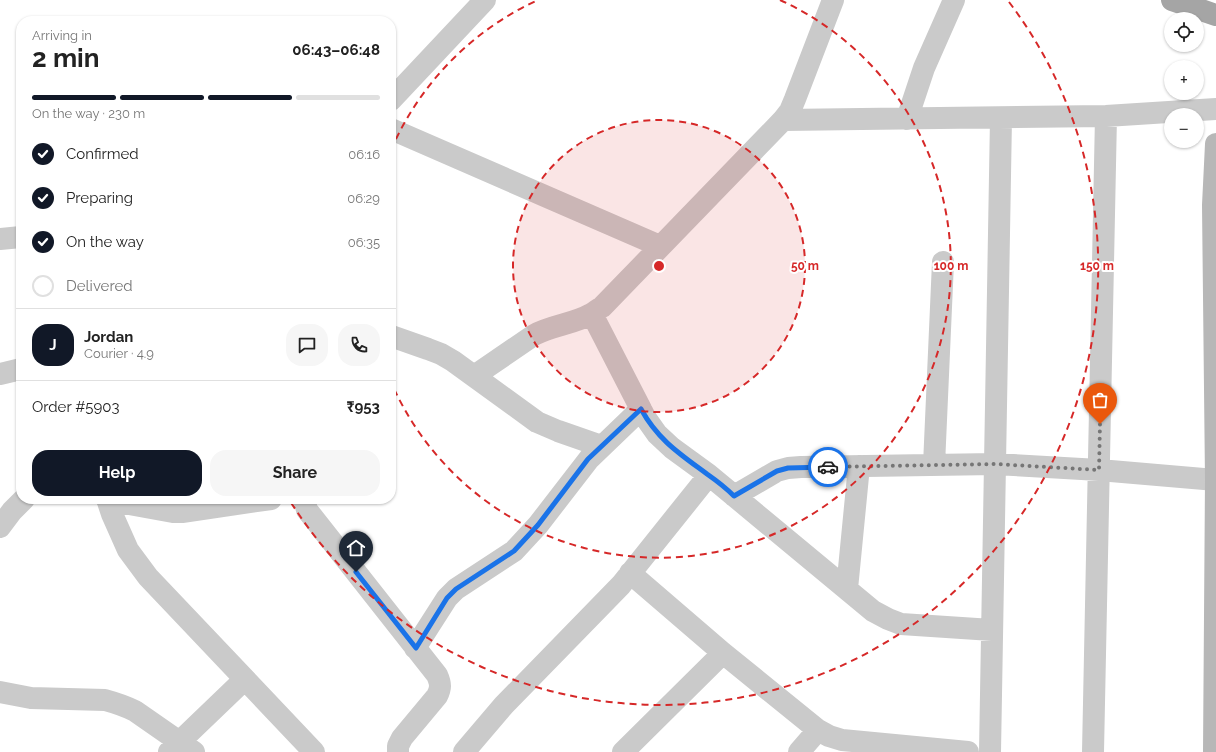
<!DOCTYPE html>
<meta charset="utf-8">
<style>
:root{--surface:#fff;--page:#f6f6f6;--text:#222;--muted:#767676;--line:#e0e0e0;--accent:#111827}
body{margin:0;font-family:Raleway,sans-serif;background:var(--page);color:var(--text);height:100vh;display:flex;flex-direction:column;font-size:15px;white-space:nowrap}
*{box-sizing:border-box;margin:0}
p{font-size:13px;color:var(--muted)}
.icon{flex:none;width:22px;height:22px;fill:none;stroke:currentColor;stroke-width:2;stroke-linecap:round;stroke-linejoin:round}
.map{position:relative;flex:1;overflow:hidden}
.drawer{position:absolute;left:16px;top:16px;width:380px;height:488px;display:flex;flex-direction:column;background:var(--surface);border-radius:16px;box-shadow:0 1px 3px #0004}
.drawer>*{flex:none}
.tools{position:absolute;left:1164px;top:12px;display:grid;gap:8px}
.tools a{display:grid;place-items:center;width:40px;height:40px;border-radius:50%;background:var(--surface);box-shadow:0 1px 3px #0004;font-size:20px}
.pin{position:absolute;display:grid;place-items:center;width:34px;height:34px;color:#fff;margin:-41px -17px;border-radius:50% 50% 50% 0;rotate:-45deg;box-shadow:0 0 4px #0007}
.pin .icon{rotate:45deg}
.courier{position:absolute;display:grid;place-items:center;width:40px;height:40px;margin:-20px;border:3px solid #1a73e8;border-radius:50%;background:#fff;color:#222;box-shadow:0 1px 5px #0007}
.overview em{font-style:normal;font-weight:700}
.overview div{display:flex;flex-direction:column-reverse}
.overview{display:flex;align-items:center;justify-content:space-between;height:68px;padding:0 16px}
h1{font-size:26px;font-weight:700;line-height:30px}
.bar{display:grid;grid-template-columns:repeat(4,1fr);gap:6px 4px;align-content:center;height:48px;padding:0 16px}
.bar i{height:5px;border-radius:3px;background:var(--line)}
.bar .selected{background:var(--accent)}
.bar p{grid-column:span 4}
.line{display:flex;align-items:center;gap:10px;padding:0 16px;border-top:1px solid var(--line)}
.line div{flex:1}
.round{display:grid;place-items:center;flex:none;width:42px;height:42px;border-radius:16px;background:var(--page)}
ol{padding:0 16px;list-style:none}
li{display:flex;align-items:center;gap:12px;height:44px}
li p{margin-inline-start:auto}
li .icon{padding:4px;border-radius:50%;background:var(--accent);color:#fff;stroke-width:4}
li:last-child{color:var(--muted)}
li i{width:22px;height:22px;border:2px solid var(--line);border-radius:50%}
.button{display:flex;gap:8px;margin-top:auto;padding:8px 16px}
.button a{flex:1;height:46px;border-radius:16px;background:var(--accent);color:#fff;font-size:16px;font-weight:700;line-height:46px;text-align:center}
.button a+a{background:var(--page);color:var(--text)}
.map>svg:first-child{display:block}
</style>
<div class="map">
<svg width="1216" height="752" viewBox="0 0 1216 752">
<rect width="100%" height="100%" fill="#fff"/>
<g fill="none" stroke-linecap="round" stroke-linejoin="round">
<path stroke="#cacaca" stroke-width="22" d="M391,100L485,0
M907,119L924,68L954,0
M783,120L1106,116L1216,109
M391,129L660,246
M0,239L21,237
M592,314L645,417L657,434L672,448L709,475L873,611L888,619L901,624L992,630
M391,336L428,349L441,354L453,361L537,422L558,431L601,446
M0,374L21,369
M474,376L534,335C552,325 574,324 591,314C595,312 598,309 602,307L783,120L790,111L795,99L833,0
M934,465L943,262
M734,496L777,471L788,468L801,467L995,464L1099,470L1216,480
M107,499L112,514L128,550L148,577L314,752
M304,499L307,510L437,675C441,684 441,688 437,696L402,738L398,746V752
M107,500L173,512H182L271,499
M0,527L12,511L24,499
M630,573L723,653L818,730L829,736L842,740L968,752
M847,589L859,466
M415,648L447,598L456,589L514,551L538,525L589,459L641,409
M0,692L31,698L105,700C116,703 125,706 135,711L194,752
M169,752L245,679
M464,752L504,705L621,585L709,475
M623,752L723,653
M799,752L818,730
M990,752L1001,118
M1093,752L1106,116"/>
<path stroke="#b7b7b7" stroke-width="22" d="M1214,752L1216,480L1213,205L1216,144"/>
<path stroke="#a5a5a5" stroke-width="22" d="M1172,0L1216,15"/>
</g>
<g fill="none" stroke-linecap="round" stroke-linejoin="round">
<path stroke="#767676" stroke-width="4" stroke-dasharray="0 7.2" d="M828,467L995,464L1099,470L1100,424"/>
<path stroke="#1a73e8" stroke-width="5" d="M356,572L416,648L447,598L456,589L514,551L538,525L588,459L641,409C658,440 680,454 707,474C717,481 726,488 734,496L777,471L788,468L828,467"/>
</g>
<circle cx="659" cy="266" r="146" fill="#d62828" fill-opacity=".12"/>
<g fill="none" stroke="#d62828" stroke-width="2" stroke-dasharray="7 5">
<circle cx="659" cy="266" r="146"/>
<path d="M391 150A292 292 0 0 1 538 0M780 0A292 292 0 1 1 391 382"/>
<path d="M1009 2A438 438 0 1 1 290 501"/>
</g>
<circle cx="659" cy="266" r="6" fill="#d62828" stroke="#fff" stroke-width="2"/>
<g font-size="12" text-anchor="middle" font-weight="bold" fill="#d62828" stroke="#fff" stroke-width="4" stroke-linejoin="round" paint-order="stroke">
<text x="805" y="270">50 m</text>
<text x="951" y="270">100 m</text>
<text x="1097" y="270">150 m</text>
</g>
</svg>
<div class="tools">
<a><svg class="icon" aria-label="locate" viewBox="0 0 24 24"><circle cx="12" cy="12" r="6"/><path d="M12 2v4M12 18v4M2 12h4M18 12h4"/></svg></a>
<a>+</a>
<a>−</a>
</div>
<div class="pin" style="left:1100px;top:424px;background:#ea580c"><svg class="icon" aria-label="bag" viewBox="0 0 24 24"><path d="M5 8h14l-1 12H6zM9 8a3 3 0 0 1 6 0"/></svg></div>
<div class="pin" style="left:356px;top:572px;background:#1f2937"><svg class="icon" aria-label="home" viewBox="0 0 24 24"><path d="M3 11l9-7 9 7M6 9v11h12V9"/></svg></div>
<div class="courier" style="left:828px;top:467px"><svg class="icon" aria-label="car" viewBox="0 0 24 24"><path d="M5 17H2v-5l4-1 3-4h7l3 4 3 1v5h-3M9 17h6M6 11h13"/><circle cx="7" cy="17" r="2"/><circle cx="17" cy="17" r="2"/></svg></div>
<section class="drawer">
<div class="overview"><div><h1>2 min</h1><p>Arriving in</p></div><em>06:43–06:48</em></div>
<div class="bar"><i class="selected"></i><i class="selected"></i><i class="selected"></i><i></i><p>On the way · 230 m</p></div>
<ol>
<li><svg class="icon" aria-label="check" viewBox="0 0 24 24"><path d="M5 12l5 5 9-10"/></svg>Confirmed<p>06:16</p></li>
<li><svg class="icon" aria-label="check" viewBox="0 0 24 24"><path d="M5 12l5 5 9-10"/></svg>Preparing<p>06:29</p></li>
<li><svg class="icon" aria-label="check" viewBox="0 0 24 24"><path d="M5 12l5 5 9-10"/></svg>On the way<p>06:35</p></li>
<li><i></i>Delivered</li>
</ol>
<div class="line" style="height:72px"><b class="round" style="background:var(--accent);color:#fff">J</b><div><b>Jordan</b><p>Courier · 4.9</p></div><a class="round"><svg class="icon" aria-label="chat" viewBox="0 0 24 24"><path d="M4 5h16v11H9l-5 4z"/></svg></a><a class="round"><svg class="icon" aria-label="phone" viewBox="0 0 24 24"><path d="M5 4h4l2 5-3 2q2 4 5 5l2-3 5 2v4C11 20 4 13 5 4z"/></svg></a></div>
<div class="line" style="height:52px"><div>Order #5903</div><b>₹953</b></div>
<div class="button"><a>Help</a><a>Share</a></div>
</section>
</div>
